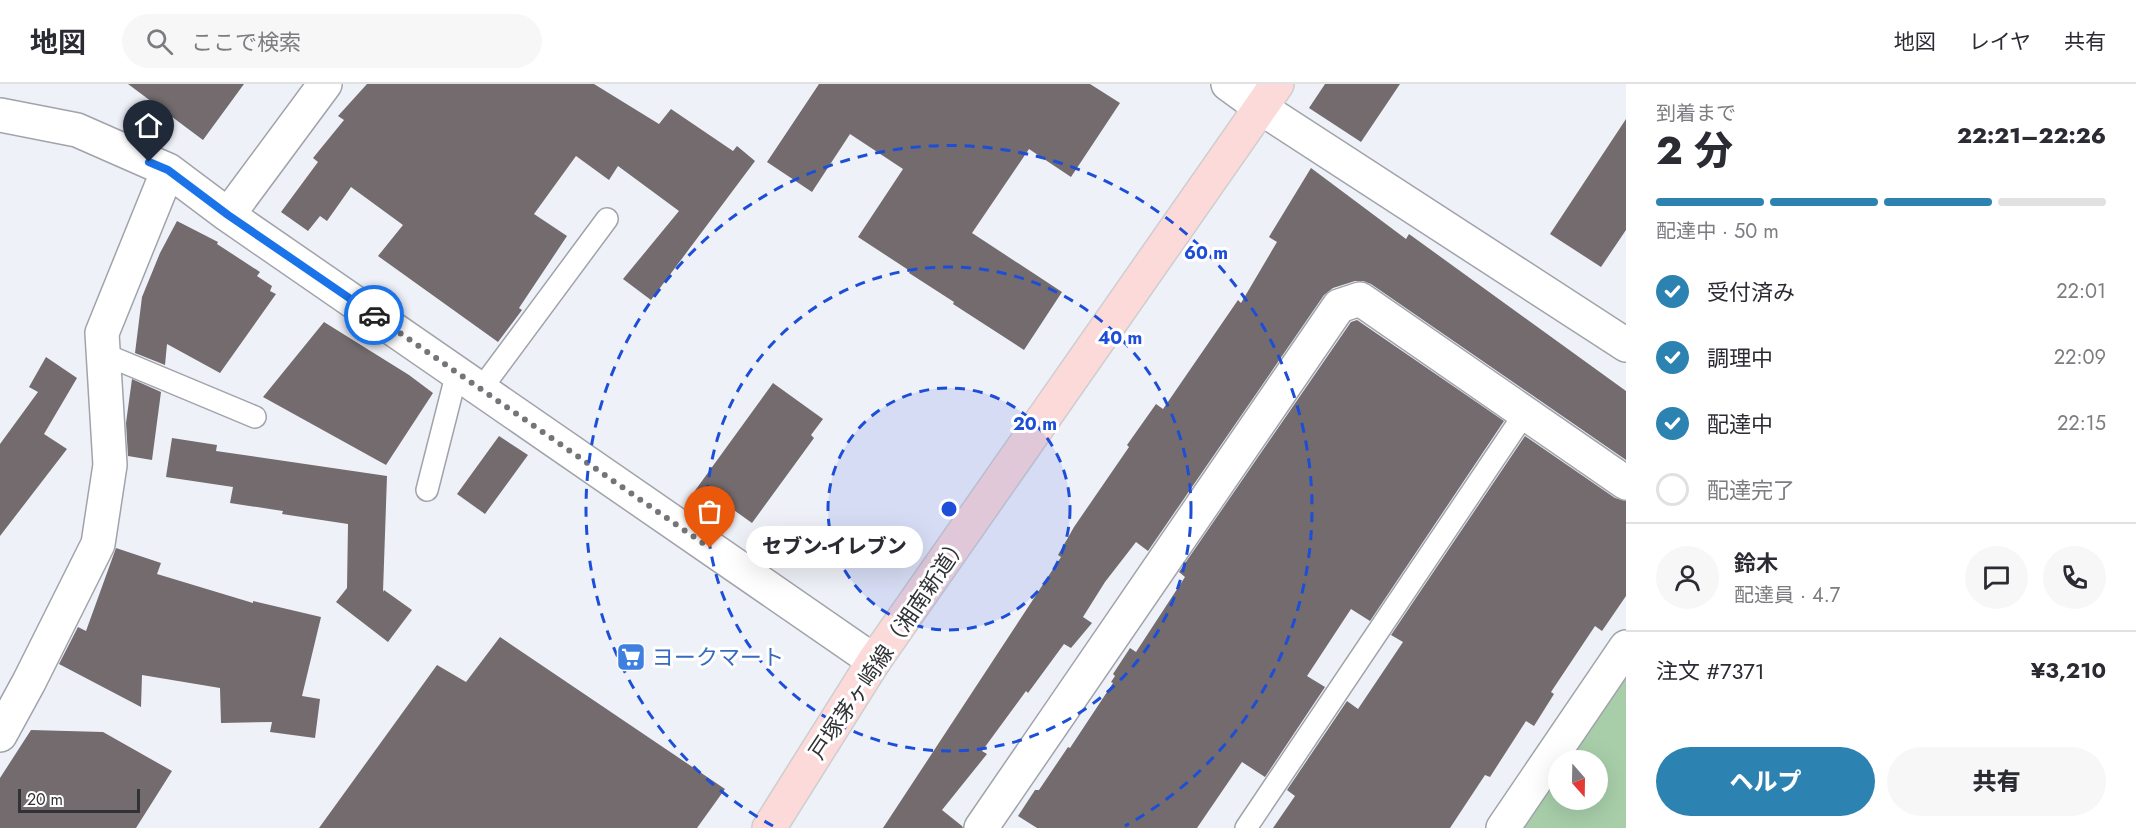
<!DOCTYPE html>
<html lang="ja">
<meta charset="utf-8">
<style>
:root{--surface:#fff;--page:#f7f7f7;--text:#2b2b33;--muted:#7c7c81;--line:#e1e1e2;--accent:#2c82b1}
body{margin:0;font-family:Jost,"Noto Sans JP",sans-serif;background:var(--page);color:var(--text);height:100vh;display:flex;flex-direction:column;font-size:22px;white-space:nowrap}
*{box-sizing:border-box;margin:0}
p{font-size:20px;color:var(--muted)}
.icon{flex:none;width:33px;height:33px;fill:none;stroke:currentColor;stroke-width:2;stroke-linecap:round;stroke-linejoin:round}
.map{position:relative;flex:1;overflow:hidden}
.details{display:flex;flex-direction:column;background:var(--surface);width:510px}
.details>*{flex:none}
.needle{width:39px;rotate:160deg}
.tools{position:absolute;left:1548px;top:666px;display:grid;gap:12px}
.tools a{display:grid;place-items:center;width:60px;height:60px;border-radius:50%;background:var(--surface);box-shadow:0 6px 24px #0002;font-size:30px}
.scale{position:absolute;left:18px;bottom:15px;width:122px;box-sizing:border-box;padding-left:6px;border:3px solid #313235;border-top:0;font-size:16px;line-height:21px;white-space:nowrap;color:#313235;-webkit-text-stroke:4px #fff;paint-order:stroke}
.pin{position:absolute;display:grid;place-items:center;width:51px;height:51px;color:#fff;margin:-62px -26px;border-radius:50% 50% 50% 0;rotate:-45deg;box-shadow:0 0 6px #0007}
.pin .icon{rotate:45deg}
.courier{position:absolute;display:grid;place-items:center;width:60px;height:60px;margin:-30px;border:4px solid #1a73e8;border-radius:50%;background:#fff;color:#222;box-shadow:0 2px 8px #0007}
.bubble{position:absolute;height:42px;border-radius:21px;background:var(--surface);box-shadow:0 6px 24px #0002;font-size:20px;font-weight:800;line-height:42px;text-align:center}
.summary em{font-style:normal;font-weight:800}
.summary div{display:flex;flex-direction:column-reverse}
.summary{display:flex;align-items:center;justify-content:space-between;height:102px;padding:0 30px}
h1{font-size:39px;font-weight:800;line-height:45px}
.bar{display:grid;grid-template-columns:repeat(4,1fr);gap:9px 6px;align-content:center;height:72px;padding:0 30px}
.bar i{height:8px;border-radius:4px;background:var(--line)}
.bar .active{background:var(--accent)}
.bar p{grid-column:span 4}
.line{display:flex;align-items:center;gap:15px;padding:0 30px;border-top:2px solid var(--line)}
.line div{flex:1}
.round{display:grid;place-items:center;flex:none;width:63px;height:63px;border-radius:32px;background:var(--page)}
ol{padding:0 30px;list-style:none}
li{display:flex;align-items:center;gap:18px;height:66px}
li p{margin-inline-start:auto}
li .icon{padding:6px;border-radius:50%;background:var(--accent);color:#fff;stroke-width:4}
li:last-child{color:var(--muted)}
li i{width:33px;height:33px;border:3px solid var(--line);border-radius:50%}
.primary-button{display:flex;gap:12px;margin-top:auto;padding:12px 30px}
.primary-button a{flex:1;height:69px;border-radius:36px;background:var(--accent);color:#fff;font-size:24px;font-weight:800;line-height:69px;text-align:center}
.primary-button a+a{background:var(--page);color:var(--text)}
header{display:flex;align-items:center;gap:36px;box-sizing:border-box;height:84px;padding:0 30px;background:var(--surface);border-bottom:2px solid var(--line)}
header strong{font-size:28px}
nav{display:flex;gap:33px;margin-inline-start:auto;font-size:21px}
.search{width:420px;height:54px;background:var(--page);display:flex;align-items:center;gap:15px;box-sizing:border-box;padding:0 21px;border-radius:33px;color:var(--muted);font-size:22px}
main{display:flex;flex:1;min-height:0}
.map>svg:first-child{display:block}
</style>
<header>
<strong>地図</strong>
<div class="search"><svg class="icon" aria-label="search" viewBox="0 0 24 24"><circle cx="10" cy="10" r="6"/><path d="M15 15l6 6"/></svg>ここで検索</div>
<nav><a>地図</a><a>レイヤ</a><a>共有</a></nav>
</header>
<main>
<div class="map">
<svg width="1626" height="744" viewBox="0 0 1626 744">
<rect width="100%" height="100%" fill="#eff1f8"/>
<path fill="#a8cea9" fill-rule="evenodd" d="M1626,563V744H1503ZM1558,676H1598V716H1558Z"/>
<path fill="#736b6d" d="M128,0H244L203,56Z
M367,0H594L659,40L671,25L733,67L737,62L755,77L651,216L623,195L679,127L618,82L609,96L576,72L534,130L567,152L519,224L522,226L498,258L378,172L403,141L351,103L327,137L320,132L308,147L281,128L318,78L313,74L344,36L338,32Z
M819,0H1090L1120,19L1071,93L1029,65L972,149L1062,208L1024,266L953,220L954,218L909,189L910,187L858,153L903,85L850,50L812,108L767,78Z
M1325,0H1400L1361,58L1309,24Z
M1626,35V146L1601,183L1550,150Z
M1311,84L1406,155L1409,150L1626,307V376L1371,200L1363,197H1355L1333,204L1324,211L1148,467L1136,458L1105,498L1083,533L1092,539L1071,564L1064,560L1028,609L1026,607L982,667L987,670L942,726L962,742L963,744H883L1061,473L1058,471L1074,443L1129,363L1127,361L1156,320L1163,325L1238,216L1241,219L1277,158L1269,153Z
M177,137L218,158L217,160L260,188L257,192L272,202L270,207L276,210L220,289L167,260L165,281L135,269L142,213L160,169Z
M1357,236L1504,337L1370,537L1351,525L1307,592L1325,603L1265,693L1242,678L1197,744H1037L1018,732L1035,706H1039L1068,663L1070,664L1113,599L1111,598L1115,592L1113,590L1130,564L1136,568L1185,493L1179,488L1351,238Z
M324,238L409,291L433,309L386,381L263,313Z
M46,273L77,294L44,350L67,365L0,452V360L38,308L29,303Z
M132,295L161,308L152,376L128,372L126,339Z
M773,299L823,335L811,351L814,354L752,439L731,424L726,431L694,408Z
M499,352L528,371L485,430L457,410Z
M1525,352L1615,414L1626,417V512L1602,547L1595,542L1551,608L1554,610L1534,642L1526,637L1490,693L1485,691L1450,744H1273L1295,712L1287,706L1347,617L1358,625L1403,558L1391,551Z
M172,354L217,361L216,367L387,392L383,508L384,506L412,526L388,558L336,518L347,504L348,440L282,430L283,427L230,419L233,403L166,393Z
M116,464L161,479L157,490L253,519V517L321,533L302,612L320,615L315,654L270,648L272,638L221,639L220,604L142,591L141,623L59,580L78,543L86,547Z
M500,553L725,705L697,744H319L437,581L466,598Z
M31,646L103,648L172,687L136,744H0V694Z"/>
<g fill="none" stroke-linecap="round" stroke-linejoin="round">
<g stroke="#a1a3aa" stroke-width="24">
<path id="lane" d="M104,270L255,333
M481,305L607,135
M427,406L457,288
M1246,744L1525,329"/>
</g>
<g stroke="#a1a3aa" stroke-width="36">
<path id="street" d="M1228,0L1261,24L1626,261
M0,31L77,46L168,86L228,131L874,577
M228,131L325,0
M0,651L29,598L98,460L110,381L102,249L168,86
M981,744L1339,222L1360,215L1626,399
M1503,744L1626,563"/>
</g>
<g stroke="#cececf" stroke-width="36">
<path id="primary" d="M769,744L874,577L1277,0"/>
</g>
<use href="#lane" stroke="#fff" stroke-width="21"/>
<use href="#street" stroke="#fff" stroke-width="33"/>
<use href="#primary" stroke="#fbdad9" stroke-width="33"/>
</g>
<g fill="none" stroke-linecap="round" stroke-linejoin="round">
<path stroke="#747579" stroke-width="6" stroke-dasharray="0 10.8" d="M374,231L710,464"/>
<path stroke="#1a73e8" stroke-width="8" d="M149,78L168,86L228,131L374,231"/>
</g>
<circle cx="949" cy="425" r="121" fill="#1d4ed8" fill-opacity=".12"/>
<g fill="none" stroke="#1d4ed8" stroke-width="3" stroke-dasharray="10 8">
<circle cx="949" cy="425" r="121"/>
<circle cx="949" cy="425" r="242"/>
<path d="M773 742A363 363 0 1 1 1125 742"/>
</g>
<defs>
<g id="supermarket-square" transform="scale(1.5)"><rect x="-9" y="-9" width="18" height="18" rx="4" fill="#3f7fe0" stroke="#fff"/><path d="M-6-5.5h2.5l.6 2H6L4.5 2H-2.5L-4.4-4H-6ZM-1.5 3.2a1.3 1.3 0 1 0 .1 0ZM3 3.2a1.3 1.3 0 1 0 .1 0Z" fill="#fff"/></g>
</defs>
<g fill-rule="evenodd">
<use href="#supermarket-square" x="631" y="573"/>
</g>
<g text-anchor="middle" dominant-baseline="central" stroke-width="6" stroke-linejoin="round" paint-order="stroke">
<g font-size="22" fill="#313235" stroke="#fff">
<text transform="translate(888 563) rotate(-56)">戸塚茅ヶ崎線（湘南新道）</text>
</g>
<g font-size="22" fill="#366cbe" stroke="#fff" text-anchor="start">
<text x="652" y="573">ヨークマート</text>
</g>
</g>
<circle cx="949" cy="425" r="9" fill="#1d4ed8" stroke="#fff" stroke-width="3"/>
<g font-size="18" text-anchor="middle" font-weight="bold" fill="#1d4ed8" stroke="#fff" stroke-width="6" stroke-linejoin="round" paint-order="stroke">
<text x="1206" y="175">60 m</text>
<text x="1120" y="260">40 m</text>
<text x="1035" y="346">20 m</text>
</g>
</svg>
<div class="tools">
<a><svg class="needle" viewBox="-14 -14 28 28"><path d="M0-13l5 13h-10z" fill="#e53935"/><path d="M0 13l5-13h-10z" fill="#7c7c81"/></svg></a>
</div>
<div class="scale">20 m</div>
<div class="pin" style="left:710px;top:464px;background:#ea580c"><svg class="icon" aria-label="bag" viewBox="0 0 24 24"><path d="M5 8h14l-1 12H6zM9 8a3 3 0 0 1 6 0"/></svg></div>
<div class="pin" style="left:149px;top:78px;background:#1f2937"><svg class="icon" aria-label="home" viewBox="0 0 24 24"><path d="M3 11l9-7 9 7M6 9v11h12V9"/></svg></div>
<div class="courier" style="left:374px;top:231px"><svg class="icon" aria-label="car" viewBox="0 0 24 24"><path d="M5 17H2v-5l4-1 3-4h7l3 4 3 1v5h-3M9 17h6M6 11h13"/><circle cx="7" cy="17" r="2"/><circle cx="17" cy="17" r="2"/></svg></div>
<div class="bubble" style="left:746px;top:442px;width:177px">セブン-イレブン</div>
</div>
<section class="details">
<div class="summary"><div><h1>2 分</h1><p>到着まで</p></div><em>22:21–22:26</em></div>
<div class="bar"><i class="active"></i><i class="active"></i><i class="active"></i><i></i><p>配達中 · 50 m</p></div>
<ol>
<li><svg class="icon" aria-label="check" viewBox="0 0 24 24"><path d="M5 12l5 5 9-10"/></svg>受付済み<p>22:01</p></li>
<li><svg class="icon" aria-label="check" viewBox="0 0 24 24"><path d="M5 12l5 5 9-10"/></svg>調理中<p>22:09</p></li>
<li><svg class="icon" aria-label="check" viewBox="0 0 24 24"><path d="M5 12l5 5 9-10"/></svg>配達中<p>22:15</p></li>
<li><i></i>配達完了</li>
</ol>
<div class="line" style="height:108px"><a class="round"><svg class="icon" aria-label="person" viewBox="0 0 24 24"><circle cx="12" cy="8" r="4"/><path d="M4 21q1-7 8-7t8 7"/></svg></a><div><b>鈴木</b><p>配達員 · 4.7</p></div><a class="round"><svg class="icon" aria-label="chat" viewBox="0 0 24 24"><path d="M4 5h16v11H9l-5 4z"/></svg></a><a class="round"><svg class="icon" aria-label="phone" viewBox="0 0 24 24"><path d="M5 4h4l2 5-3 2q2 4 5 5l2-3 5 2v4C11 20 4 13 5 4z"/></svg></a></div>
<div class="line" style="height:78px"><div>注文 #7371</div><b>¥3,210</b></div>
<div class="primary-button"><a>ヘルプ</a><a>共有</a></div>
</section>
</main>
